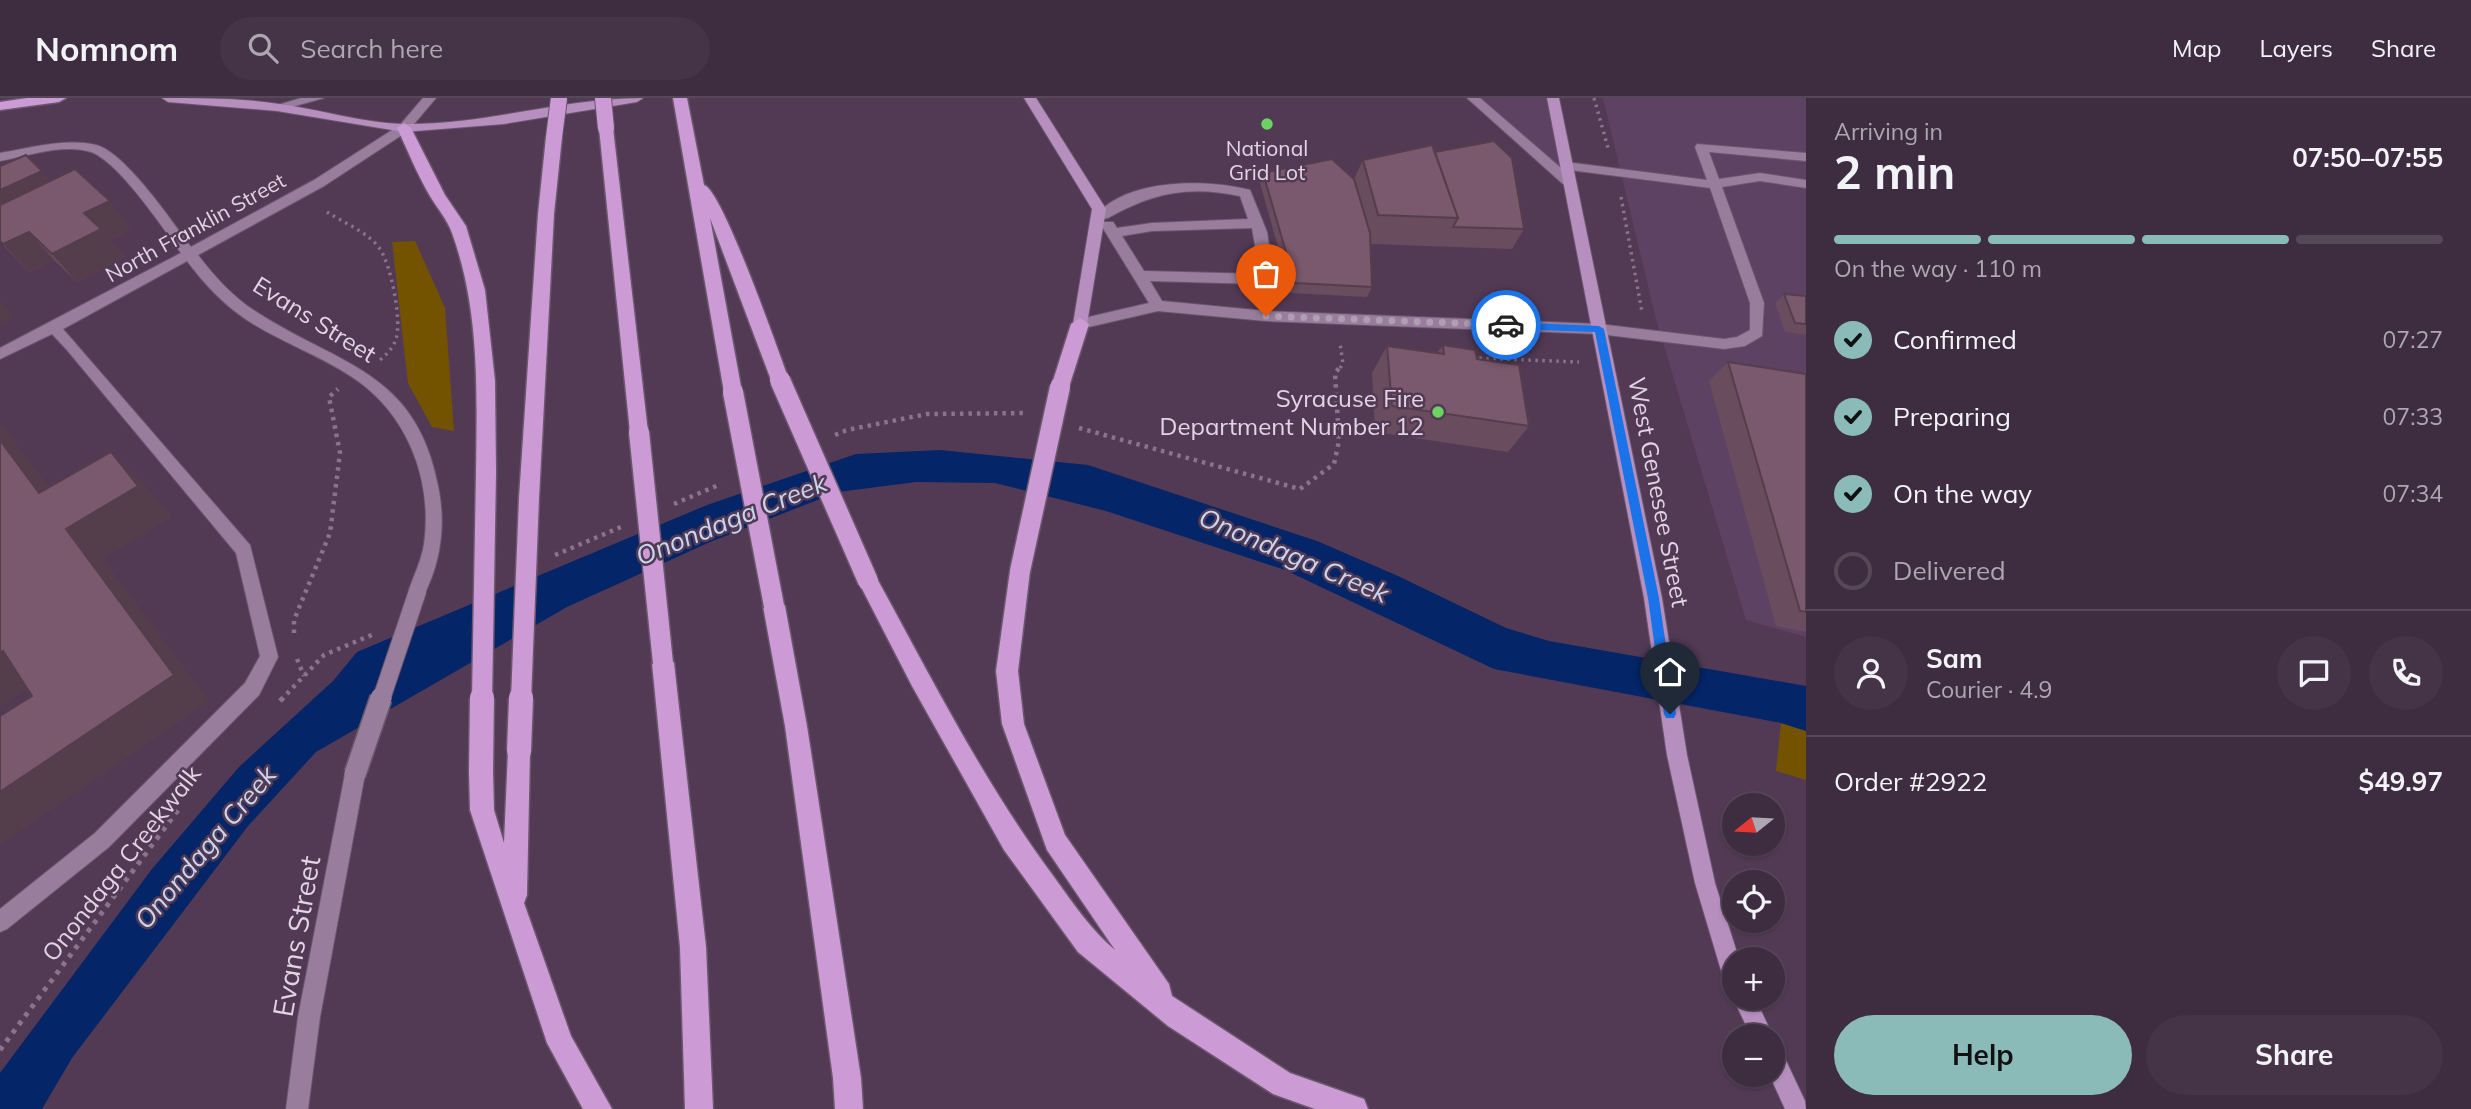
<!DOCTYPE html>
<meta charset="utf-8">
<style>
:root{--surface:#3e2c40;--page:#453447;--text:#f1f3f6;--muted:#ada7b1;--line:#574859;--accent:#8bbbb9}
body{margin:0;font-family:Mulish,sans-serif;background:var(--page);color:var(--text);height:100vh;display:flex;flex-direction:column;font-size:26px;white-space:nowrap}
*{box-sizing:border-box;margin:0}
p{font-size:23px;color:var(--muted)}
.icon{flex:none;width:38px;height:38px;fill:none;stroke:currentColor;stroke-width:2;stroke-linecap:round;stroke-linejoin:round}
.map{position:relative;flex:1;overflow:hidden}
.sheet{display:flex;flex-direction:column;background:var(--surface);width:665px}
.sheet>*{flex:none}
.needle{width:46px;rotate:252deg}
.buttons{position:absolute;left:1722px;top:695px;display:grid;gap:14px}
.buttons a{display:grid;place-items:center;width:63px;height:63px;border-radius:50%;background:var(--surface);box-shadow:0 2px 5px #0004,0 0 0 2px var(--line);font-size:35px}
.pin{position:absolute;display:grid;place-items:center;width:60px;height:60px;color:#fff;margin:-72px -30px;border-radius:50% 50% 50% 0;rotate:-45deg;box-shadow:0 0 7px #0007}
.pin .icon{rotate:45deg}
.courier{position:absolute;display:grid;place-items:center;width:70px;height:70px;margin:-35px;border:5px solid #1a73e8;border-radius:50%;background:#fff;color:#222;box-shadow:0 2px 9px #0007}
.head em{font-style:normal;font-weight:700}
.head div{display:flex;flex-direction:column-reverse}
.head{display:flex;align-items:center;justify-content:space-between;height:119px;padding:0 28px}
h1{font-size:46px;font-weight:700;line-height:52px}
.bar{display:grid;grid-template-columns:repeat(4,1fr);gap:10px 7px;align-content:center;height:84px;padding:0 28px}
.bar i{height:9px;border-radius:5px;background:var(--line)}
.bar .current{background:var(--accent)}
.bar p{grid-column:span 4}
.line{display:flex;align-items:center;gap:18px;padding:0 28px;border-top:2px solid var(--line)}
.line div{flex:1}
.round{display:grid;place-items:center;flex:none;width:74px;height:74px;border-radius:37px;background:var(--page)}
ol{padding:0 28px;list-style:none}
li{display:flex;align-items:center;gap:21px;height:77px}
li p{margin-inline-start:auto}
li .icon{padding:7px;border-radius:50%;background:var(--accent);color:#111;stroke-width:4}
li:last-child{color:var(--muted)}
li i{width:38px;height:38px;border:4px solid var(--line);border-radius:50%}
.button{display:flex;gap:14px;margin-top:auto;padding:14px 28px}
.button a{flex:1;height:80px;border-radius:42px;background:var(--accent);color:#111;font-size:28px;font-weight:700;line-height:80px;text-align:center}
.button a+a{background:var(--page);color:var(--text)}
header{display:flex;align-items:center;gap:42px;box-sizing:border-box;height:98px;padding:0 35px;background:var(--surface);border-bottom:2px solid var(--line)}
header strong{font-size:33px}
nav{display:flex;gap:38px;margin-inline-start:auto;font-size:24px}
.search{width:490px;height:63px;background:var(--page);display:flex;align-items:center;gap:18px;box-sizing:border-box;padding:0 24px;border-radius:38px;color:var(--muted);font-size:26px}
main{display:flex;flex:1;min-height:0}
.map>svg:first-child{display:block}
</style>
<header>
<strong>Nomnom</strong>
<div class="search"><svg class="icon" aria-label="search" viewBox="0 0 24 24"><circle cx="10" cy="10" r="6"/><path d="M15 15l6 6"/></svg>Search here</div>
<nav><a>Map</a><a>Layers</a><a>Share</a></nav>
</header>
<main>
<div class="map">
<svg width="1806" height="1011" viewBox="0 0 1806 1011">
<rect width="100%" height="100%" fill="#523a55"/>
<path fill="#5e4263" d="M1473,0H1553L1568,83Z
M1603,0H1806V539L1746,522L1656,221Z"/>
<path fill="#745300" d="M415,143L445,210L454,333L432,329L408,285L392,144Z
M1781,625L1806,633V682L1776,673Z"/>
<path fill="#042567" d="M940,352L1088,367L1317,443L1398,478L1506,530L1549,543L1806,588V633L1781,625L1494,571L1285,472L1106,413L995,385L916,384L838,394L710,444L567,509L316,654L248,728L72,960L42,1011H0V975L152,771L239,669L333,583L357,554L707,407L856,356Z"/>
<g fill="none" stroke-linecap="round" stroke-linejoin="round">
<g stroke="#6a576d" stroke-width="2">
<path id="minor" d="M301,0H324L277,13L271,9Z
M423,0H436L408,33L324,88L198,157C213,177 234,200 255,213C339,268 416,272 438,388C446,426 441,463 424,497L418,499L412,497L409,492C414,477 422,461 424,446C433,381 407,315 352,279C318,256 277,243 244,220C223,206 202,183 187,163L63,231L250,447L278,559L259,597L109,749L7,831L0,834V811L95,735L245,585L260,558L236,455L67,252L52,236L0,261V250L181,155C163,130 119,64 91,54C64,45 27,58 0,63V55C31,50 65,40 96,47C125,54 173,125 191,149L314,82L400,27Z
M1467,0H1480L1561,70V65L1566,64L1707,82L1695,49L1697,46L1806,55V63L1709,54L1719,81L1760,75L1806,82V90L1760,83L1722,89L1764,205L1762,238L1745,248L1724,251L1599,236L1266,223L1158,213L1080,231L1073,226L1080,221L1149,205L1101,127L1103,124H1113L1117,130L1152,125L1248,121L1240,98C1188,87 1152,95 1108,120L1103,121L1096,117C1129,80 1206,81 1250,92L1267,134L1274,179L1272,182L1260,186L1150,183L1162,203L1266,213L1599,226L1724,241L1737,239L1750,232V205L1710,90L1562,71L1575,83L1568,87L1563,86ZM1252,130L1260,176L1144,173L1122,138L1152,133Z
M355,667L362,670L365,676L320,919L308,1011H286L298,919L345,676L348,670Z"/>
</g>
<g stroke="#6a576d" stroke-width="2">
<path id="major" d="M162,0C201,0 240,0 279,6C318,11 367,26 405,26C485,27 563,0 643,0L637,4L504,26L404,34L277,13L168,4Z
M1024,0H1036L1106,111L1087,226L1080,231L1073,226L1092,111Z
M1547,0H1559L1662,500L1687,657L1715,785L1739,861H1734V890L1726,887L1723,879L1695,785L1667,657L1644,500Z
M1734,897V900H1755L1773,938V939L1751,938L1733,900Z
M1773,949L1781,952L1805,1003L1806,1011H1785L1769,976H1773Z"/>
</g>
<g stroke="#6a576d" stroke-width="3">
<path id="highway" d="M27,0H66L59,4L0,12V4Z
M673,0H687L704,87C722,91 779,255 789,282L786,287H774L771,282L710,120L742,294L739,299H727L724,294Z
M404,25L411,30L445,97L466,128L485,192L495,283L496,375L493,380L486,383L479,380L476,375C477,294 480,212 452,135C447,121 437,110 430,98C417,76 408,53 397,30Z
M606,25L613,30L648,334L646,339L639,341L632,339L630,334L599,30Z
M554,34L562,39L554,116L539,400L536,406L529,408L522,406L519,400L538,116L546,39Z
M1080,220L1089,226L1069,289L1066,294H1054L1051,289L1071,226Z
M1020,464L1027,467L1030,473L1018,573L1024,626L1065,737L1169,886L1172,898L1290,975L1364,1001L1368,1011H1315L1273,996L1168,928L1078,854L1004,752L912,588L858,483L861,477L868,474L875,477C931,579 984,685 1054,779C1073,805 1090,831 1115,852L1047,752L1002,626L996,573L1010,473L1013,467Z
M774,499L781,502L785,508L807,628L861,980L863,1011H835L833,980L785,628L763,508L767,502Z
M663,555L671,558L674,565L706,849L713,1011H685L680,849L652,565L655,558Z
M519,642L527,645L530,653L527,797L524,805L571,938L612,1011H583L547,945L470,712L469,673L473,665L481,662L489,665L493,673L494,712L504,745L508,653L511,645Z"/>
</g>
<path stroke="#88748b" stroke-width="3.5" stroke-dasharray="2.5 4.5" stroke-linecap="butt" d="M1594,0L1608,50
M1621,99L1642,214
M327,114C344,125 368,134 380,151C391,168 402,221 396,241C393,250 387,256 380,262
M1474,257L1476,260L1579,264
M1340,270L1343,266L1340,245"/>
<path stroke="#88748b" stroke-width="4.5" stroke-dasharray="3.5 5" stroke-linecap="butt" d="M1079,330L1300,391L1334,366L1339,343L1335,275L1341,268
M835,337L847,332L927,316L1027,315
M674,406L721,386
M555,457L621,429
M294,535V522L330,435L340,355L329,299L338,291
M297,561L304,578
M281,602L324,557L374,536"/>
<path stroke="#88748b" stroke-width="5" stroke-dasharray="4.5 6" stroke-linecap="butt" d="M280,603L283,600
M0,952L181,708"/>
<use href="#minor" fill="#987e9c" fill-rule="evenodd"/>
<use href="#major" fill="#b78fbe" fill-rule="evenodd"/>
<use href="#highway" fill="#cc9ad4" fill-rule="evenodd"/>
<g stroke="#6a576d" stroke-width="19" stroke-linecap="butt">
<path id="minor-bridge-far1" d="M381,602L418,492"/>
</g>
<g stroke="#6a576d" stroke-width="24" stroke-linecap="butt">
<path id="minor-bridge" d="M355,676L381,600"/>
</g>
<g stroke="#6a576d" stroke-width="18" stroke-linecap="butt">
<path id="highway-bridge-far2" d="M603,0L606,30
M554,39L559,0"/>
</g>
<g stroke="#6a576d" stroke-width="23" stroke-linecap="butt">
<path id="highway-bridge-far1" d="M780,282L868,483
M733,294L774,508
M639,334L663,565
M1020,473L1060,289
M482,602L486,375
M521,602L529,400"/>
</g>
<g stroke="#6a576d" stroke-width="27" stroke-linecap="butt">
<path id="highway-bridge" d="M519,653L521,600
M481,673L482,600"/>
</g>
<use href="#minor-bridge-far1" stroke="#987e9c" stroke-width="17"/>
<use href="#minor-bridge" stroke="#987e9c" stroke-width="21"/>
<use href="#highway-bridge-far2" stroke="#cc9ad4" stroke-width="16"/>
<use href="#highway-bridge-far1" stroke="#cc9ad4" stroke-width="20"/>
<use href="#highway-bridge" stroke="#cc9ad4" stroke-width="24"/>
</g>
<path fill="#694c5e" d="M1435,54L1524,131L1512,151L1370,146L1372,189L1367,199L1291,195L1260,85L1263,75L1354,81L1363,62Z
M50,83L132,131L110,142L125,159L77,184L54,162L30,174L0,144Z
M1784,196L1806,198V237L1785,234L1775,205Z
M1443,247L1477,261L1529,328L1508,354L1375,334L1372,275L1387,248L1437,255Z
M1728,264L1806,276V534L1776,528L1709,283Z"/>
<path fill="#553e4c" d="M42,73L58,93L0,120V92Z
M110,103L132,131L110,142L125,159L77,184L52,156L84,115Z
M29,134L54,162L30,174L3,146Z
M0,202L14,220L0,227Z
M0,324L76,425L111,354L144,386L172,419L103,461L209,603L0,747V694L174,577L0,342Z
M3,553L46,580L0,609V555Z"/>
<path fill="#7a586d" stroke="#553e4c" stroke-width="2" d="M1494,43L1512,60L1524,131L1453,129L1458,120L1435,54Z
M1432,47L1458,120L1378,117L1363,62Z
M26,57L42,73L0,92V68Z
M1332,61L1354,81L1370,135L1372,189L1295,185L1263,75Z
M75,71L110,103L84,115L101,131L52,156L29,134L3,146L0,143V107Z
M1784,196L1806,198V226L1795,225Z
M1443,247L1475,252L1477,261L1519,267L1529,328L1392,308L1387,248L1444,256Z
M1728,264L1806,276V514L1800,513Z
M0,342L39,395L111,354L138,388L66,431L174,577L0,694V618L32,598L3,553L0,555Z"/>
<path fill="#1a73e8" d="M1506,224L1599,228L1604,231L1659,500L1676,616L1674,620H1666L1664,616L1648,500L1595,234L1506,231L1501,227Z"/>
<g fill="none" stroke-linecap="round" stroke-linejoin="round">
<path stroke="#b09eb2" stroke-width="7" stroke-dasharray="0 12.6" d="M1266,218L1506,227"/>
</g>
<g fill="#6cd362" stroke="#523a55" stroke-width="2.5">
<circle cx="1267" cy="26" r="7"/>
<circle cx="1438" cy="314" r="7"/>
</g>
<g text-anchor="middle" dominant-baseline="central" stroke-width="5" stroke-linejoin="round" paint-order="stroke">
<g font-size="21" fill="#e2d4e4" stroke="#523a55">
<text x="1267" y="50">National<tspan x="1267" dy="24">Grid Lot</tspan></text>
</g>
<g font-size="21" fill="#e2d4e4" stroke="#523a55">
<text transform="translate(195 129) rotate(-29)">North Franklin Street</text>
</g>
<g font-size="24" fill="#e2d4e4" stroke="#523a55">
<text transform="translate(315 221) rotate(32)">Evans Street</text>
<text transform="translate(1659 394) rotate(79)">West Genesee Street</text>
<text transform="translate(121 765) rotate(-52)">Onondaga Creekwalk</text>
</g>
<g font-size="24" fill="#e2d4e4" stroke="#523a55" text-anchor="end">
<text x="1424" y="300">Syracuse Fire<tspan x="1424" dy="28">Department Number 12</tspan></text>
</g>
<g font-size="26" font-style="italic" fill="#c8d6ee" stroke="#523a55">
<text transform="translate(731 421) rotate(-22)">Onondaga Creek</text>
<text transform="translate(1294 457) rotate(23)">Onondaga Creek</text>
<text transform="translate(205 749) rotate(-50)">Onondaga Creek</text>
</g>
<g font-size="28" fill="#e2d4e4" stroke="#523a55">
<text transform="translate(296 838) rotate(-80)">Evans Street</text>
</g>
</g>
</svg>
<div class="buttons">
<a><svg class="needle" viewBox="-14 -14 28 28"><path d="M0-13l5 13h-10z" fill="#e53935"/><path d="M0 13l5-13h-10z" fill="#ada7b1"/></svg></a>
<a><svg class="icon" aria-label="locate" viewBox="0 0 24 24"><circle cx="12" cy="12" r="6"/><path d="M12 2v4M12 18v4M2 12h4M18 12h4"/></svg></a>
<a>+</a>
<a>−</a>
</div>
<div class="pin" style="left:1266px;top:218px;background:#ea580c"><svg class="icon" aria-label="bag" viewBox="0 0 24 24"><path d="M5 8h14l-1 12H6zM9 8a3 3 0 0 1 6 0"/></svg></div>
<div class="pin" style="left:1670px;top:616px;background:#1f2937"><svg class="icon" aria-label="home" viewBox="0 0 24 24"><path d="M3 11l9-7 9 7M6 9v11h12V9"/></svg></div>
<div class="courier" style="left:1506px;top:227px"><svg class="icon" aria-label="car" viewBox="0 0 24 24"><path d="M5 17H2v-5l4-1 3-4h7l3 4 3 1v5h-3M9 17h6M6 11h13"/><circle cx="7" cy="17" r="2"/><circle cx="17" cy="17" r="2"/></svg></div>
</div>
<section class="sheet">
<div class="head"><div><h1>2 min</h1><p>Arriving in</p></div><em>07:50–07:55</em></div>
<div class="bar"><i class="current"></i><i class="current"></i><i class="current"></i><i></i><p>On the way · 110 m</p></div>
<ol>
<li><svg class="icon" aria-label="check" viewBox="0 0 24 24"><path d="M5 12l5 5 9-10"/></svg>Confirmed<p>07:27</p></li>
<li><svg class="icon" aria-label="check" viewBox="0 0 24 24"><path d="M5 12l5 5 9-10"/></svg>Preparing<p>07:33</p></li>
<li><svg class="icon" aria-label="check" viewBox="0 0 24 24"><path d="M5 12l5 5 9-10"/></svg>On the way<p>07:34</p></li>
<li><i></i>Delivered</li>
</ol>
<div class="line" style="height:126px"><a class="round"><svg class="icon" aria-label="person" viewBox="0 0 24 24"><circle cx="12" cy="8" r="4"/><path d="M4 21q1-7 8-7t8 7"/></svg></a><div><b>Sam</b><p>Courier · 4.9</p></div><a class="round"><svg class="icon" aria-label="chat" viewBox="0 0 24 24"><path d="M4 5h16v11H9l-5 4z"/></svg></a><a class="round"><svg class="icon" aria-label="phone" viewBox="0 0 24 24"><path d="M5 4h4l2 5-3 2q2 4 5 5l2-3 5 2v4C11 20 4 13 5 4z"/></svg></a></div>
<div class="line" style="height:91px"><div>Order #2922</div><b>$49.97</b></div>
<div class="button"><a>Help</a><a>Share</a></div>
</section>
</main>
